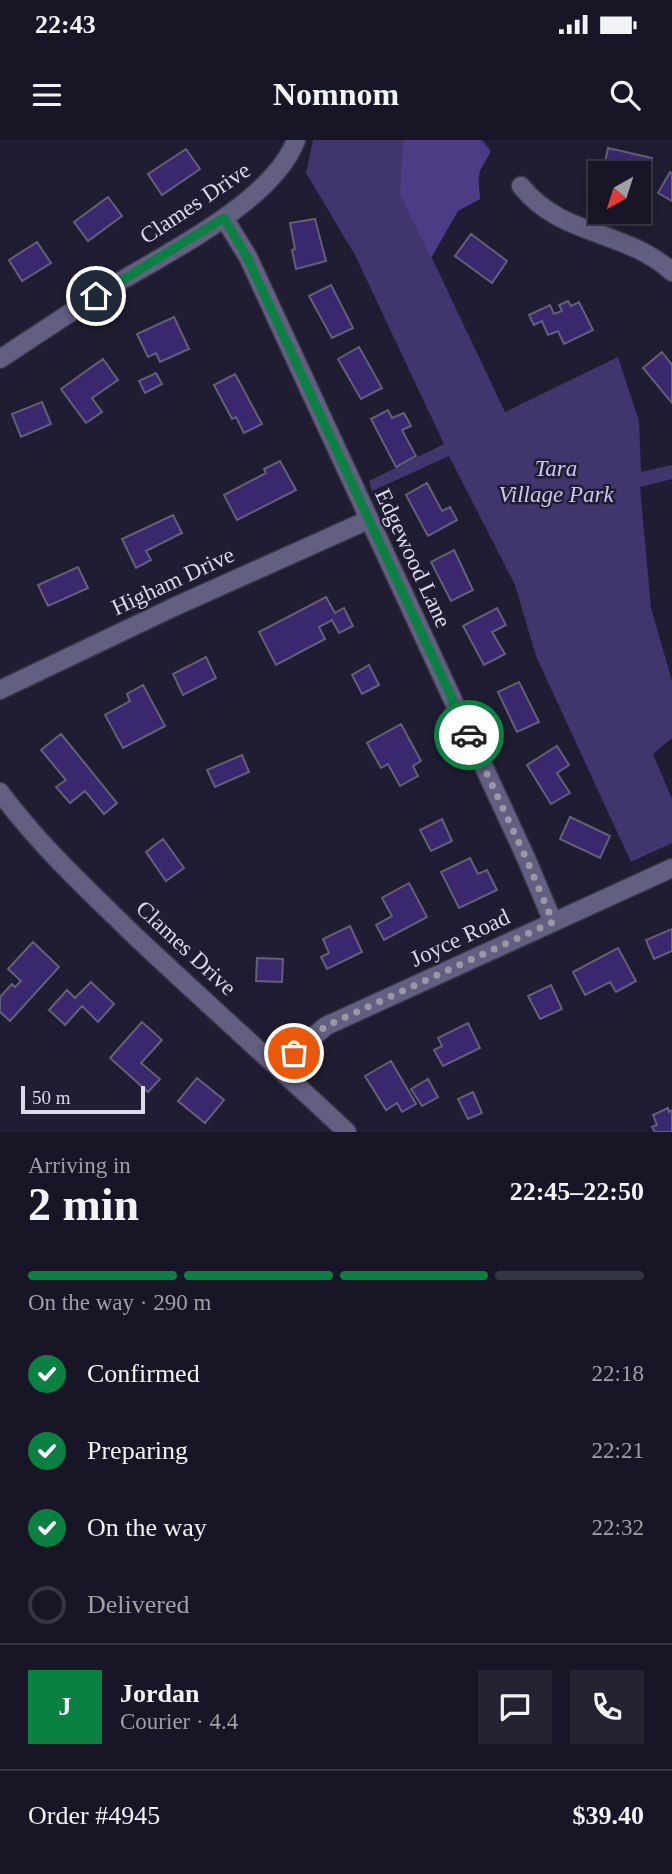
<!DOCTYPE html>
<meta charset="utf-8">
<style>
:root{--surface:#181626;--page:#252332;--text:#f1f3f6;--muted:#9f9fa7;--line:#363543;--accent:#0b8043}
body{margin:0;font-family:Georgia,serif;background:var(--page);color:var(--text);height:100vh;display:flex;flex-direction:column;font-size:26px;white-space:nowrap}
*{box-sizing:border-box;margin:0}
p{font-size:23px;color:var(--muted)}
.icon{flex:none;width:38px;height:38px;fill:none;stroke:currentColor;stroke-width:2;stroke-linecap:round;stroke-linejoin:round}
.map{position:relative;height:992px;overflow:hidden}
.panel{display:flex;flex-direction:column;background:var(--surface);flex:1}
.panel>*{flex:none}
.needle{width:46px;rotate:219deg}
.buttons{position:absolute;left:588px;top:21px;display:grid;gap:14px}
.buttons a{display:grid;place-items:center;width:63px;height:63px;border-radius:0px;background:var(--surface);box-shadow:0 7px 28px #0002,0 0 0 2px var(--line);font-size:35px}
.scale{position:absolute;left:21px;bottom:18px;width:124px;box-sizing:border-box;padding-left:7px;border:4px solid #dbdae8;border-top:0;font-size:19px;line-height:24px;white-space:nowrap;color:#dbdae8;-webkit-text-stroke:5px #201d32;paint-order:stroke}
.pin{position:absolute;display:grid;place-items:center;width:60px;height:60px;color:#fff;margin:-30px;border:4px solid #fff;border-radius:50%;box-shadow:0 2px 7px #0007}
.courier{position:absolute;display:grid;place-items:center;width:70px;height:70px;margin:-35px;border:5px solid #0b8043;border-radius:50%;background:#fff;color:#222;box-shadow:0 2px 9px #0007}
.head em{font-style:normal;font-weight:800}
.head div{display:flex;flex-direction:column-reverse}
.head{display:flex;align-items:center;justify-content:space-between;height:119px;padding:0 28px}
h1{font-size:46px;font-weight:800;line-height:52px}
.bar{display:grid;grid-template-columns:repeat(4,1fr);gap:10px 7px;align-content:center;height:84px;padding:0 28px}
.bar i{height:9px;border-radius:5px;background:var(--line)}
.bar .on{background:var(--accent)}
.bar p{grid-column:span 4}
.line{display:flex;align-items:center;gap:18px;padding:0 28px;border-top:2px solid var(--line)}
.line div{flex:1}
.round{display:grid;place-items:center;flex:none;width:74px;height:74px;border-radius:0px;background:var(--page)}
ol{padding:0 28px;list-style:none}
li{display:flex;align-items:center;gap:21px;height:77px}
li p{margin-inline-start:auto}
li .icon{padding:7px;border-radius:50%;background:var(--accent);color:#fff;stroke-width:4}
li:last-child{color:var(--muted)}
li i{width:38px;height:38px;border:4px solid var(--line);border-radius:50%}
.status{display:flex;justify-content:space-between;align-items:center;height:49px;padding:0 35px;background:var(--surface);direction:ltr}
.status svg{height:19px;fill:currentColor}
header{display:flex;justify-content:space-between;align-items:center;height:91px;padding:0 28px;background:var(--surface);font-size:32px;font-weight:800}
.map>svg:first-child{display:block}
</style>
<div class="status"><b>22:43</b><svg viewBox="0 0 49 12"><path d="M0 12V9h3v3zM5 12V6h3v6zM10 12V3h3v9zM15 12V0h3v12zM26 1h20v11H26zM47 4h2v5h-2z"/></svg></div>
<header><svg class="icon" aria-label="menu" viewBox="0 0 24 24"><path d="M4 6h16M4 12h16M4 18h16"/></svg>Nomnom<svg class="icon" aria-label="search" viewBox="0 0 24 24"><circle cx="10" cy="10" r="6"/><path d="M15 15l6 6"/></svg></header>
<div class="map">
<svg width="672" height="992" viewBox="0 0 672 992">
<rect width="100%" height="100%" fill="#201d32"/>
<path fill="#41356e" d="M313,0H483L491,11C479,26 477,38 480,57L459,69L431,116L505,272L618,217L639,281L641,332L672,325V339L640,347L651,468L672,541V598L653,614L672,659V703L631,722L536,516L515,445L449,316L372,351L369,341L444,304L355,115L306,33Z"/>
<path fill="#4c3b85" d="M403,0H480L490,13L478,34L480,59L458,71L431,118L400,54Z"/>
<path fill="#3a286f" stroke="#625f78" stroke-width="2" d="M608,8L652,18L646,42L639,41V33L603,32Z
M186,9L200,29L162,55L148,34Z
M670,32L672,33V61L658,53Z
M108,57L122,76L88,101L74,82Z
M315,79L326,121L296,129L292,110L295,109L290,83Z
M471,94L507,121L492,143L455,116Z
M37,102L51,123L22,141L9,120Z
M331,145L353,188L332,198L309,156Z
M568,161L571,166L579,162L593,190L564,204L558,191L548,195L542,181L534,185L529,175L550,165L554,174L562,171L559,165Z
M174,177L189,209L160,222L156,213L148,217L137,194Z
M359,207L382,248L361,259L338,219Z
M662,212L672,225V263L643,228Z
M103,219L118,240L92,258L102,272L86,283L61,249Z
M156,233L162,244L145,253L139,241Z
M235,234L262,284L244,293L236,277L232,279L214,245Z
M42,262L51,284L21,297L12,274Z
M388,270L392,278L404,273L411,286L402,290L416,316L396,327L371,279Z
M280,321L296,350L237,380L224,355L266,333L264,329Z
M427,343L442,371L450,367L457,380L428,396L406,355Z
M173,375L182,393L146,411L151,420L136,428L122,399Z
M454,410L473,450L451,461L431,422Z
M78,427L88,448L48,466L38,445Z
M326,457L335,473L344,468L353,486L339,493L332,480L319,487L325,499L276,525L259,492Z
M497,468L506,485L492,492L505,514L484,525L463,486Z
M206,517L216,538L183,555L173,534Z
M369,525L379,545L362,554L352,535Z
M519,542L539,582L517,592L498,552Z
M143,545L165,586L123,608L105,575L130,561L127,554Z
M401,584L421,621L413,626L418,636L400,646L388,624L381,628L367,603Z
M61,594L117,663L104,674L85,651L70,663L56,647L66,640L41,610Z
M557,606L569,625L557,633L570,653L551,664L527,625Z
M242,615L249,632L215,647L207,630Z
M570,677L610,696L600,718L560,699Z
M442,679L452,701L431,711L420,690Z
M163,699L184,728L166,741L146,712Z
M470,718L478,734L487,730L497,750L459,768L441,732Z
M409,743L427,777L384,800L376,785L392,776L382,758Z
M350,786L362,812L327,829L321,817L329,813L323,799Z
M672,789V811L654,819L646,800Z
M33,802L59,827L10,881L0,872V857L12,844L15,847L21,841L8,829Z
M618,808L636,841L616,852L610,842L585,855L573,832Z
M257,818L283,819L282,842L256,841Z
M91,842L114,864L98,882L82,866L65,885L49,870L67,850L75,858Z
M551,845L562,869L540,879L528,856Z
M142,882L162,900L141,923L160,939L148,952L110,918Z
M468,883L480,908L443,926L434,910L442,906L438,898Z
M391,921L416,964L402,972L397,963L386,970L365,936Z
M197,938L224,960L205,983L178,961Z
M428,939L438,957L422,966L411,949Z
M473,952L482,973L468,979L458,959Z
M668,968L669,972L672,970V992H655L652,987L657,985L653,975Z"/>
<g fill="none" stroke-linecap="round" stroke-linejoin="round">
<g stroke="#3a374b" stroke-width="21">
<path id="street" d="M521,46C561,97 627,90 672,132
M224,78L248,117L526,718L553,782
M0,219C35,196 71,172 107,149C163,115 273,62 296,0
M0,550L174,467L368,380
M0,652C39,705 88,750 135,796C205,862 277,926 347,992
M277,927L326,886L672,728"/>
</g>
<use href="#street" stroke="#635f81" stroke-width="18"/>
</g>
<g fill="none" stroke-linecap="round" stroke-linejoin="round">
<path stroke="#9a98a8" stroke-width="7" stroke-dasharray="0 12.6" d="M294,913L326,886L553,782L526,718L469,595"/>
<path stroke="#0b8043" stroke-width="9" d="M96,156L224,78L247,117L469,595"/>
</g>
<g text-anchor="middle" dominant-baseline="central" stroke-width="5" stroke-linejoin="round" paint-order="stroke">
<g font-size="23" fill="#dbdae8" stroke="#201d32">
<text transform="translate(195 63) rotate(-34)">Clames Drive</text>
<text transform="translate(413 418) rotate(65)">Edgewood Lane</text>
<text transform="translate(173 441) rotate(-25)">Higham Drive</text>
<text transform="translate(460 798) rotate(-25)">Joyce Road</text>
<text transform="translate(186 808) rotate(43)">Clames Drive</text>
</g>
<g font-size="23" font-style="italic" fill="#ccc7f1" stroke="#201d32">
<text x="556" y="328">Tara<tspan x="556" dy="26">Village Park</tspan></text>
</g>
</g>
</svg>
<div class="buttons">
<a><svg class="needle" viewBox="-14 -14 28 28"><path d="M0-13l5 13h-10z" fill="#e53935"/><path d="M0 13l5-13h-10z" fill="#9f9fa7"/></svg></a>
</div>
<div class="scale">50 m</div>
<div class="pin" style="left:294px;top:913px;background:#ea580c"><svg class="icon" aria-label="bag" viewBox="0 0 24 24"><path d="M5 8h14l-1 12H6zM9 8a3 3 0 0 1 6 0"/></svg></div>
<div class="pin" style="left:96px;top:156px;background:#1f2937"><svg class="icon" aria-label="home" viewBox="0 0 24 24"><path d="M3 11l9-7 9 7M6 9v11h12V9"/></svg></div>
<div class="courier" style="left:469px;top:595px"><svg class="icon" aria-label="car" viewBox="0 0 24 24"><path d="M5 17H2v-5l4-1 3-4h7l3 4 3 1v5h-3M9 17h6M6 11h13"/><circle cx="7" cy="17" r="2"/><circle cx="17" cy="17" r="2"/></svg></div>
</div>
<section class="panel">
<div class="head"><div><h1>2 min</h1><p>Arriving in</p></div><em>22:45–22:50</em></div>
<div class="bar"><i class="on"></i><i class="on"></i><i class="on"></i><i></i><p>On the way · 290 m</p></div>
<ol>
<li><svg class="icon" aria-label="check" viewBox="0 0 24 24"><path d="M5 12l5 5 9-10"/></svg>Confirmed<p>22:18</p></li>
<li><svg class="icon" aria-label="check" viewBox="0 0 24 24"><path d="M5 12l5 5 9-10"/></svg>Preparing<p>22:21</p></li>
<li><svg class="icon" aria-label="check" viewBox="0 0 24 24"><path d="M5 12l5 5 9-10"/></svg>On the way<p>22:32</p></li>
<li><i></i>Delivered</li>
</ol>
<div class="line" style="height:126px"><b class="round" style="background:var(--accent);color:#fff">J</b><div><b>Jordan</b><p>Courier · 4.4</p></div><a class="round"><svg class="icon" aria-label="chat" viewBox="0 0 24 24"><path d="M4 5h16v11H9l-5 4z"/></svg></a><a class="round"><svg class="icon" aria-label="phone" viewBox="0 0 24 24"><path d="M5 4h4l2 5-3 2q2 4 5 5l2-3 5 2v4C11 20 4 13 5 4z"/></svg></a></div>
<div class="line" style="height:91px"><div>Order #4945</div><b>$39.40</b></div>
</section>
